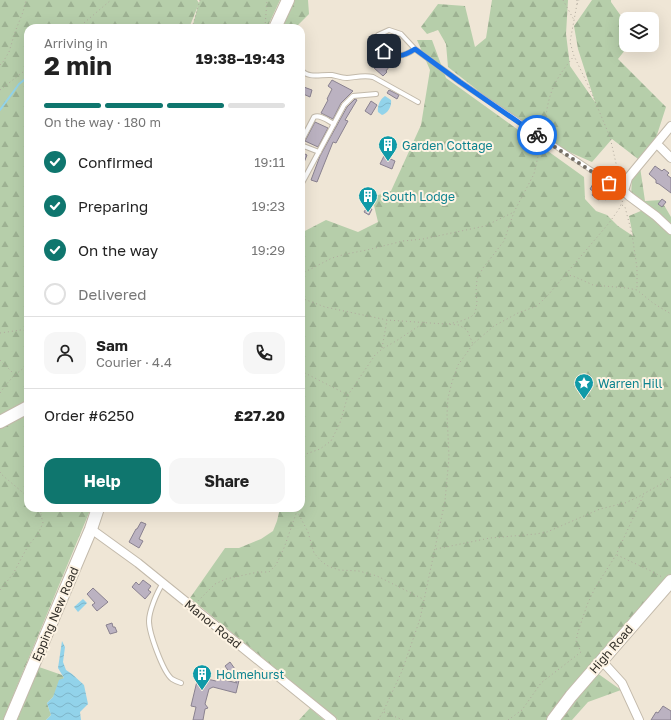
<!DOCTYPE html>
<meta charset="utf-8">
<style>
:root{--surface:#fff;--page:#f6f6f6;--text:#222;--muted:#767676;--line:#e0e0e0;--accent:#0f766e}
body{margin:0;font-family:"Golos Text",sans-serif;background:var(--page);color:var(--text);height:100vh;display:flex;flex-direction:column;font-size:15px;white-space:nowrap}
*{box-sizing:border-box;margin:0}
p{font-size:13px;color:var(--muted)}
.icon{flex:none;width:22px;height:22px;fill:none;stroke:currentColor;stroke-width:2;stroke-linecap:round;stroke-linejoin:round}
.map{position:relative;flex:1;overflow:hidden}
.drawer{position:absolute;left:24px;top:24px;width:281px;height:488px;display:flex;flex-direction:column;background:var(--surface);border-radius:12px;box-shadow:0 4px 16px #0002}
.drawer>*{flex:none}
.fabs{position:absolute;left:619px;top:12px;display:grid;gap:8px}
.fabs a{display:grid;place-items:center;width:40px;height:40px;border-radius:8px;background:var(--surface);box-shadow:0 4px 16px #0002;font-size:20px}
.pin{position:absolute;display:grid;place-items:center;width:34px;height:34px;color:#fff;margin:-17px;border-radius:8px;box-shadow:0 2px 6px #0006}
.courier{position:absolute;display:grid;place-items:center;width:40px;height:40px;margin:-20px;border:3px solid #1a73e8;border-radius:50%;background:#fff;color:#222;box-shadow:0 1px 5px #0007}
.summary em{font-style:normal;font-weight:700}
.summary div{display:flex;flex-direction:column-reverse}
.summary{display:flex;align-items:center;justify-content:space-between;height:68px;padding:0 20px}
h1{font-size:26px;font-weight:700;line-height:30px}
.bar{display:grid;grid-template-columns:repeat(4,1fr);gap:6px 4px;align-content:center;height:48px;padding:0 20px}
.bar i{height:5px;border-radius:3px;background:var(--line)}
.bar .active{background:var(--accent)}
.bar p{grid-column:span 4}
.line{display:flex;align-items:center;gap:10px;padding:0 20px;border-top:1px solid var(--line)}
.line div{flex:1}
.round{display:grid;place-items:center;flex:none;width:42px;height:42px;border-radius:12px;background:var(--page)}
ol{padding:0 20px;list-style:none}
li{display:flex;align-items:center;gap:12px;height:44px}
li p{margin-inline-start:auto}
li .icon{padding:4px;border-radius:50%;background:var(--accent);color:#fff;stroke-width:4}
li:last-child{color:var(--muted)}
li i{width:22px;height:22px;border:2px solid var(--line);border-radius:50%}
.action{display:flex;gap:8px;margin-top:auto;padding:8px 20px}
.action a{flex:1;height:46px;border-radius:12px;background:var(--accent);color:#fff;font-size:16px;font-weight:700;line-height:46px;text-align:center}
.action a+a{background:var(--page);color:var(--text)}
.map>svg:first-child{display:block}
</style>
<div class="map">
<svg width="671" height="720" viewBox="0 0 671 720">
<defs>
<pattern id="forest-firs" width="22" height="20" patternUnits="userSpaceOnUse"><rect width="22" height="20" fill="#b6ceaa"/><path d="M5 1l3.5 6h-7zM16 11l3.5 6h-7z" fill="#9db192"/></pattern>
<pattern id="water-waves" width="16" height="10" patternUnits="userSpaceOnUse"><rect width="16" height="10" fill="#92d3ea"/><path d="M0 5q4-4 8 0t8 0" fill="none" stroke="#7eb5c9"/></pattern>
</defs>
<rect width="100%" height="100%" fill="#efe6d6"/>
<path fill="url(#forest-firs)" d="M0,0H197L199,3L200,0H280L267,28H192L198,6L189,28H28V403L0,417Z
M294,0H308L309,14L295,28H282Z
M492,0H568L566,34L570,66L595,102L578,49L574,26L592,0H611V2L626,23V45H629L618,59L666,107L655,141L638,159L612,139L592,162L560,148L485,96L448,67L446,44L438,30L427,34L421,27L438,4L465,6L475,47L486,38Z
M417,40H432L446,78L584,177L585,199L596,211L607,215L618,226L633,236L629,216L643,210L631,198L632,178L640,167L645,201L661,200L671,217V576L548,720H338L190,598L225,548H239L261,539L273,531L277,521L280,508H301V233L326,220L358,232L378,222L372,197L391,191L421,125L430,70Z
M28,411V508H91L3,720H0V425Z
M39,667L62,675L64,678L53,697L47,703L51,715L46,720H17Z
M597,673L621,690L588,702L572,720H561Z
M310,708L324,720H299Z"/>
<path fill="url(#water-waves)" d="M385,96L391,100C392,106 388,113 382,115L378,112C377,107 380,99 385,96Z
M83,599L87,603L78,612L74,607Z
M62,641L65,647L63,662L66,670L72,674L84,685L88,704L80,712L81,720H46L51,715L47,703L53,697L59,680L64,678L58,668Z"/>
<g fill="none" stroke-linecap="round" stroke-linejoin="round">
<path stroke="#92d3ea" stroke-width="2" d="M0,110L19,84L28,77"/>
</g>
<path fill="#bbb2c1" stroke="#8a8290" d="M376,48L393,62L386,71L387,72L383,76L374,68L377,63L369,56Z
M332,80L353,91L341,103L333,119L321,113L328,100L327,99L332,89L328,86Z
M301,86L312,90L310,97L301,93Z
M389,90L399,95L397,99L387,93Z
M355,99L357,100L345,120L348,121L336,143L333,142L317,182L311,180L320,156L347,107Z
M371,101L377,105L371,115L365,111Z
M315,122L328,128L318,147L305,141Z
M301,152L307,155L301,170Z
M384,156L395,161L392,169L380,164Z
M655,166L662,171L664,169L669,173L667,175L671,178V193L659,184L656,183V180L649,174Z
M593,184L610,196L606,200L602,197L599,200L592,195L594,192L590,189Z
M662,199L666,202L662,207L658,204Z
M367,207L372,209L369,215L364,212Z
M141,522L146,524L139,539L143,541L139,548L129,542L136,529H137Z
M143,580L151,586L148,590L151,592L145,599L132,587L136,582L139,585Z
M93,588L108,602L97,611L92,605L95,603L87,594Z
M112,623L113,627H115L117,632L110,634L106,625Z
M230,662L240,676L236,693L213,687L209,689L205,704L208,708L205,709L203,720H193L196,707L191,706L198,677L216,681L217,678L237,683L225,666Z
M663,706L671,711V720H651L656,712L658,713Z"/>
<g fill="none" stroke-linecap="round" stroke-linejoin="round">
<g stroke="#c3baab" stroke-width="6">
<path id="lane" d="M415,49C399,60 390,57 377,44L378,35L389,30L401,34L415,49L460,82L600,176
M301,70C309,79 321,74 332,75C337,76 342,78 347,78C357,77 364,75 373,77L418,102
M301,142L314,117C320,114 328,121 334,124
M301,145L319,152
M301,183H302L344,105L353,96L376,94
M163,583C157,592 149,611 149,621C149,633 163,672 172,679C175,681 178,682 181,683"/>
</g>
<g stroke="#c3baab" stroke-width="10">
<path id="street" d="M657,144L671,158
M600,176L619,189L624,191L629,196L656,216L671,230
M624,191L628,178L671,126
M91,529L138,563L332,720
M601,660L622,683L639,720"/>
</g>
<g stroke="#c3baab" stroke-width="14">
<path id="primary" d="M275,28L288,0
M0,422L28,407
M10,720L91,529L98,508
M553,720L571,696L671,581"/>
</g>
<path stroke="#b0a99d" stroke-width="1" stroke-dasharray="1 3" stroke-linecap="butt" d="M563,0L574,20
M577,0V4L570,42L574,56L589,87L610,137L618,172V179
M577,4L579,0
M265,27L267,0
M78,28L111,0
M192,28L200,0
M0,65L3,62L9,52L15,32L23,12L26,0
M0,90L28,68
M543,132C546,117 547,102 553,88C558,76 566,66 574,56
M622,205L625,207L632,234L637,268V289
M301,274L332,258L346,254L367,250L403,241L423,239L485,226L514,212
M566,275L573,276L593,285L627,288L637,290L653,303L671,314
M301,298L325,307L387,320L459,325L467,330L473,344
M449,324L461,321L471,317L475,313L477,303L476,291L477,279L483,268L504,241L514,212L534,174L541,143
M0,333L21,330L28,331
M382,348L387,320
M0,360L14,374
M301,371L348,395
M0,393C9,380 15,374 28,365
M301,459L306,454L320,449L331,441L340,423L348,395L375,355L382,349L396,341L425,322
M0,472L1,474L28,497
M39,508L41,513
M297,511L308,532L314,553L322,562L328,566L339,570L359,571L377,576L423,599
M436,549L490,538L536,534L547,532L600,509L625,503L638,497L663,483L671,477
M617,555L651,571L662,577
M0,590L13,574L28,546L38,534L43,523L41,515L42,508
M198,601L215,584L226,579L258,572H269L276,565L284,548L298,508
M384,712L403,720
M378,720L383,712L402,671L420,619L445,501L449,457L447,414L448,398L452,382L458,365L466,354L473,344L494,326L518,313L537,306L549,294L609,223L619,209L623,200
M508,720L522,710L541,683L581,652L576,641L578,632L587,605L595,588L616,555L644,494"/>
<use href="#lane" stroke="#fff" stroke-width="4"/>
<use href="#street" stroke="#fff" stroke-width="8"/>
<use href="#primary" stroke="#fff" stroke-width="12"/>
</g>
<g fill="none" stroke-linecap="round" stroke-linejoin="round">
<path stroke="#746e65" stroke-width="4" stroke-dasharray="0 7.2" d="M537,135L609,183"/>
<path stroke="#1a73e8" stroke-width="5" d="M384,51C398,57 401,58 415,49L460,82L537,135"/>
</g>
<defs>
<g id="building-pin" transform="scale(1)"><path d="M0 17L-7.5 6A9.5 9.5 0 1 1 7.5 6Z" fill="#0f9aa8" stroke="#fdf3e3"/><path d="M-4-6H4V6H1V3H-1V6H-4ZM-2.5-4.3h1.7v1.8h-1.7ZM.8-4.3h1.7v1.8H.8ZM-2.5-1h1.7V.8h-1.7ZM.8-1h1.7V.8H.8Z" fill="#fff"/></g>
<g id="sight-pin" transform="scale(1)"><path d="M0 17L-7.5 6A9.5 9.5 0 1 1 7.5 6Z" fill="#0f9aa8" stroke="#fdf3e3"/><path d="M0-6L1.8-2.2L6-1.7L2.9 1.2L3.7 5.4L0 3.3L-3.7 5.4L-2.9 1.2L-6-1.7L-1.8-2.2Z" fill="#fff"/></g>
</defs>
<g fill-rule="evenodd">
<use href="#building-pin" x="388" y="145"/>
<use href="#building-pin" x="368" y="196"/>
<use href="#sight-pin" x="584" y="383"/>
<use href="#building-pin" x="202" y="674"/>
</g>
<g text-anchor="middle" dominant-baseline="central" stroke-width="4" stroke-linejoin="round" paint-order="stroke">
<g font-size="12" fill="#0d838f" stroke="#fdf3e3" text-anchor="start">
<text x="402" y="145">Garden Cottage</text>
<text x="382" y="196">South Lodge</text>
<text x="598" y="383">Warren Hill</text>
<text x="216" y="674">Holmehurst</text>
</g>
<g font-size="12" fill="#312e28" stroke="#fdf3e3">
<text transform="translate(55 614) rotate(-67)">Epping New Road</text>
<text transform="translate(213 624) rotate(39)">Manor Road</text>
<text transform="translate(611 649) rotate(-49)">High Road</text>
</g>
</g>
</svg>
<div class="fabs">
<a><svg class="icon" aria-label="layers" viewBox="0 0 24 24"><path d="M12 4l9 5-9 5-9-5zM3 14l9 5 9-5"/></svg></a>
</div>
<div class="pin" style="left:609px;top:183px;background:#ea580c"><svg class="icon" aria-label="bag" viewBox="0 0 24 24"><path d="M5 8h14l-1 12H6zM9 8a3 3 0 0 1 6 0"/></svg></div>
<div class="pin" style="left:384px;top:51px;background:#1f2937"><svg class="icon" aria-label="home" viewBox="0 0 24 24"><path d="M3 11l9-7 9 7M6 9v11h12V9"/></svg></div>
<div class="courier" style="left:537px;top:135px"><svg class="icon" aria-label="bike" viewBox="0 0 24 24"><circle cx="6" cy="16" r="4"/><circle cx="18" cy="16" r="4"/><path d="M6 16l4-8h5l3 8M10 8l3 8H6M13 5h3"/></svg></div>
<section class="drawer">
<div class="summary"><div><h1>2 min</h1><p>Arriving in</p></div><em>19:38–19:43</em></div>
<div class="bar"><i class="active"></i><i class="active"></i><i class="active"></i><i></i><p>On the way · 180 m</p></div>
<ol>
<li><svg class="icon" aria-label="check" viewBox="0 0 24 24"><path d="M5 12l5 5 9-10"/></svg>Confirmed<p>19:11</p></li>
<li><svg class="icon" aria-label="check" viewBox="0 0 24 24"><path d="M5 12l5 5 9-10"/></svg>Preparing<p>19:23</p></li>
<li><svg class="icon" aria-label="check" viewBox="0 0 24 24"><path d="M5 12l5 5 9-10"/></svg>On the way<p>19:29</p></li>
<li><i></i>Delivered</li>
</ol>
<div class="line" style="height:72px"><a class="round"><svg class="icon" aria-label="person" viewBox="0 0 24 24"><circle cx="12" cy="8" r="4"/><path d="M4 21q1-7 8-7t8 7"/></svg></a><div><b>Sam</b><p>Courier · 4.4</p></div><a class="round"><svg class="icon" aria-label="phone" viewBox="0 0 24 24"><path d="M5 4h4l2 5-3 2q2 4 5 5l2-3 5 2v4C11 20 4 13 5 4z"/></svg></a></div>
<div class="line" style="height:52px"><div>Order #6250</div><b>£27.20</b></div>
<div class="action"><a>Help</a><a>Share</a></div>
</section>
</div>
